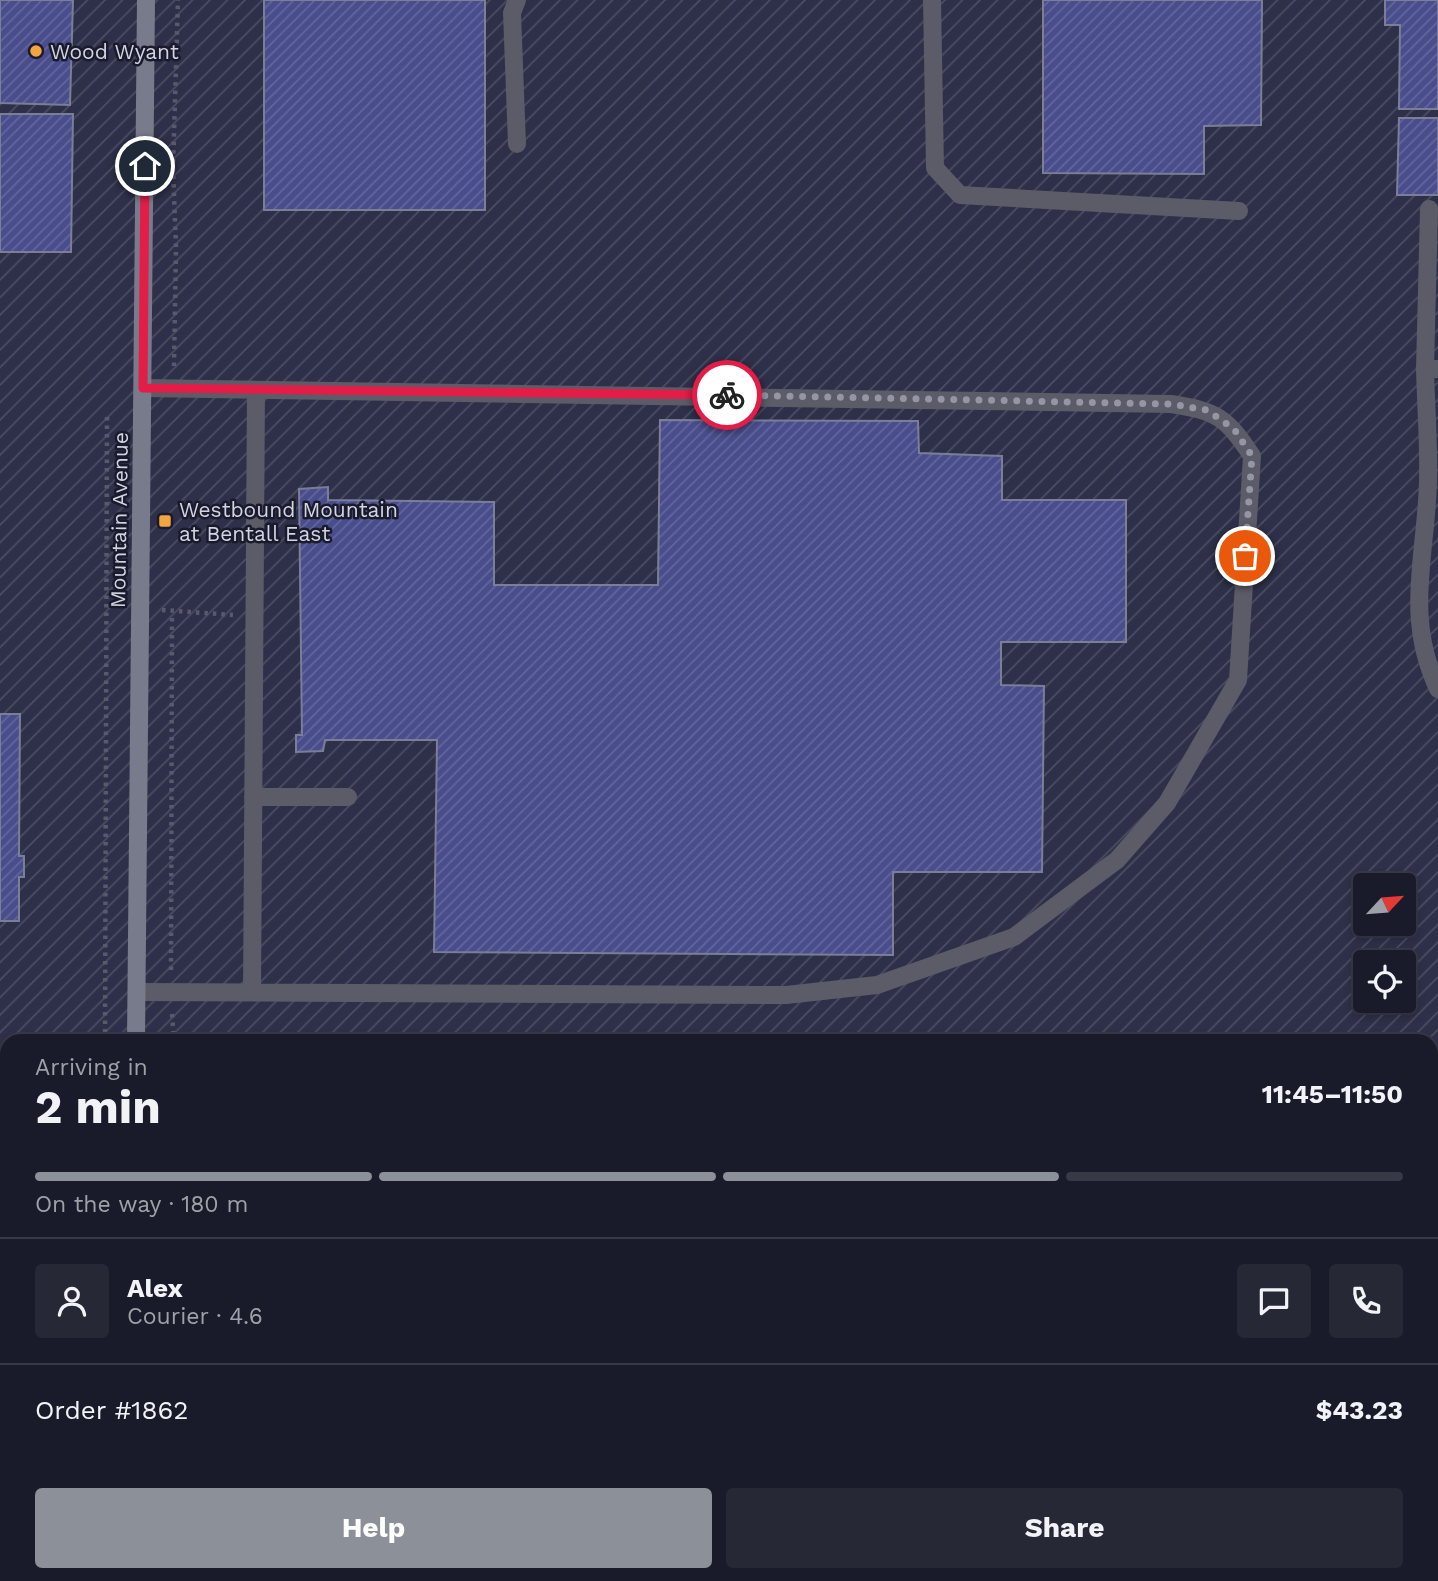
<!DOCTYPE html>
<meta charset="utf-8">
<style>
:root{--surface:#1a1b2a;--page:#272836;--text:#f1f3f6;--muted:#9fa1a8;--line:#383947;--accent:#8c9099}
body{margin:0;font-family:"Work Sans",sans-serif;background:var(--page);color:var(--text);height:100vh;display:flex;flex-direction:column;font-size:26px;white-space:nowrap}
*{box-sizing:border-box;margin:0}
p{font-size:23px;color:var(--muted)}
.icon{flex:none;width:38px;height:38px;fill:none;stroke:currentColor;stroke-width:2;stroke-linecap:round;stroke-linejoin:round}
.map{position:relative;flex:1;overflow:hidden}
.sheet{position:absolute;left:0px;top:1034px;width:1438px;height:548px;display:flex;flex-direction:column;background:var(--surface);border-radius:21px 21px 0 0;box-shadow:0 4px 10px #0003,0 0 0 2px var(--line)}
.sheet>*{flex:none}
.needle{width:46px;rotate:64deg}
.fabs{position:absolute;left:1353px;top:873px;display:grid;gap:14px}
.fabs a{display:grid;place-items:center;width:63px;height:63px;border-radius:7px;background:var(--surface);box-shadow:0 4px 10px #0003,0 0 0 2px var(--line);font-size:35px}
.pin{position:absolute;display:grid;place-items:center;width:60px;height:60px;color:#fff;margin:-30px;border:4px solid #fff;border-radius:50%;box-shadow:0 2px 7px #0007}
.courier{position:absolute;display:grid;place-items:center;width:70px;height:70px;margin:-35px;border:5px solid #e11d48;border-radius:50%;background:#fff;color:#222;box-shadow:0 2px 9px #0007}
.overview em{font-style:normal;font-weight:700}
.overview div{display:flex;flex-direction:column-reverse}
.overview{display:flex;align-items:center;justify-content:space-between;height:119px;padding:0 35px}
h1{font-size:46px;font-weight:700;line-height:52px}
.bar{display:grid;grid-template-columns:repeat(4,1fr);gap:10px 7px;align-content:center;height:84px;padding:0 35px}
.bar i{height:9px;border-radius:5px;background:var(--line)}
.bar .active{background:var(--accent)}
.bar p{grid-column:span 4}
.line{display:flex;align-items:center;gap:18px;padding:0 35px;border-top:2px solid var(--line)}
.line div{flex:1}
.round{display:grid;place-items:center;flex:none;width:74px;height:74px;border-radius:7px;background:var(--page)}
.button{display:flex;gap:14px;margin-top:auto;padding:14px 35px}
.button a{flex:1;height:80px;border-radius:7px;background:var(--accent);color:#fff;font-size:28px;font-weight:700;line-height:80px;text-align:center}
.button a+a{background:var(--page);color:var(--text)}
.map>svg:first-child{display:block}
</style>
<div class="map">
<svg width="1438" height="1581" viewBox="0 0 1438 1581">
<defs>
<pattern id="industrial-furrows" width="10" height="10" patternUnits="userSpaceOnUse" patternTransform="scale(1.75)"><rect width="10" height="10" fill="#2d3048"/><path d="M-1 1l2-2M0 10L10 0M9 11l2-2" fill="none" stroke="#4b4d62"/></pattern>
<pattern id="building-hatch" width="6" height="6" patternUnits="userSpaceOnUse" patternTransform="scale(1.75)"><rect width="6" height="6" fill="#494d8c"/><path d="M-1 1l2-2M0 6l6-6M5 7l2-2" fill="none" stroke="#62669c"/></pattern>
</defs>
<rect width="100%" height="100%" fill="#222438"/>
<path fill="url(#industrial-furrows)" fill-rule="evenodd" d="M0,0H1438V1581H0ZM1365,886H1404V924H1365ZM1365,962H1404V1001H1365ZM7,1041H1432V1575H7Z"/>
<path fill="url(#building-hatch)" stroke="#7b7e96" stroke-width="2" d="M0,0H73L70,105L0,103Z
M264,0H485V210H264Z
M1043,0H1262L1261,125L1204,126V174L1043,173Z
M1385,0H1438V109H1399L1400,25H1385Z
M0,114H73L71,252H0Z
M1399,118H1438V195H1397Z
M660,420L918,421L919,453L1002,456V500H1126V642H1001V685L1044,686L1042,872H893V955L434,952L437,740H325L323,751L296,752V735H302L299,489L328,487V500L494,502V585H658Z
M0,714H20L19,856H24V877H19V921H0Z
M1432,1056H1438V1222H1432Z
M1432,1383H1438V1581H1412V1575H1432Z
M0,1468H7V1575H34V1581H0Z
M280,1575H394L393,1581H280Z
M479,1575H617V1581H479Z
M849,1575H1296V1581H849Z"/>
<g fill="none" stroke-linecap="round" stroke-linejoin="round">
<path stroke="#585a6c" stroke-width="4.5" stroke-dasharray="3.5 5" stroke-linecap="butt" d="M174,366L176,247L173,168L178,0
M162,610L233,615
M171,970L172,613
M172,1014L174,1041
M105,1041L107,417
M97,1581V1575
M177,1581V1575"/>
<path stroke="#5b5c67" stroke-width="18" d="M517,0L512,13L517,144
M932,0L935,168L960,195L1239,211
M1425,369L1429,209
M1438,369H1425C1426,407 1429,445 1428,482C1426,557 1404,616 1438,689
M253,797H348
M137,992L786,995L877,985L1014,937L1117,860L1167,803L1238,680L1252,456C1226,417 1217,411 1171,404L143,388
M252,992L256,390
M1432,1326L1438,1327
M1353,1575V1581
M771,1581V1575"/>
<path stroke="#787b8b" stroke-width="18" d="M136,1041L146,0
M130,1581V1575"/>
</g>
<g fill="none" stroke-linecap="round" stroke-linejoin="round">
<path stroke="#9496a6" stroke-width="7" stroke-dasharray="0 12.6" d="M727,395L1171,404L1207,410L1234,429L1252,456L1245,556"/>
<path stroke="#e11d48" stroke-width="9" d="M145,166L143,388L727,395"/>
</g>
<g fill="#f3a442" stroke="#191b2d" stroke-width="2.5">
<circle cx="36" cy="51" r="7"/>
<rect x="158" y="514" width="14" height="14" rx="3.5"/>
</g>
<g text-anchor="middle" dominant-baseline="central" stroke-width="5" stroke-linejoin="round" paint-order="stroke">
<g font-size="21" fill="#d2d4e1" stroke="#191b2d" text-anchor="start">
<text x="50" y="51">Wood Wyant</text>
<text x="179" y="509">Westbound Mountain<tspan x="179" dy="24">at Bentall East</tspan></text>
</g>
<g font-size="21" fill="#d2d4e1" stroke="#191b2d">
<text transform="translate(119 520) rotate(-89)">Mountain Avenue</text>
</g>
</g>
</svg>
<div class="fabs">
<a><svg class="needle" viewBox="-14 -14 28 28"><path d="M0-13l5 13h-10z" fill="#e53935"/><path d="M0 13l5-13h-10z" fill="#9fa1a8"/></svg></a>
<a><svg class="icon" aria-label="locate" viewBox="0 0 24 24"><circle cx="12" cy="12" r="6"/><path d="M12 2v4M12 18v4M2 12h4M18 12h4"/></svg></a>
</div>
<div class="pin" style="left:1245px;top:556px;background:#ea580c"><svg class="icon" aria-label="bag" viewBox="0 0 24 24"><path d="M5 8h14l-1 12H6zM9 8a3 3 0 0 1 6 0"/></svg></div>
<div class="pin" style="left:145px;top:166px;background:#1f2937"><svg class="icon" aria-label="home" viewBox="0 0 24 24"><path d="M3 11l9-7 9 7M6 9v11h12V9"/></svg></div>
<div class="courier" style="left:727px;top:395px"><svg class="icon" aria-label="bike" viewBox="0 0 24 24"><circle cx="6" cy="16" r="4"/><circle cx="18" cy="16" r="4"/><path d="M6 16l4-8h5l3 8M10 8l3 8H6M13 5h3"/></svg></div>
<section class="sheet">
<div class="overview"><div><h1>2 min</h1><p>Arriving in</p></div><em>11:45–11:50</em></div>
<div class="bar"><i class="active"></i><i class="active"></i><i class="active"></i><i></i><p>On the way · 180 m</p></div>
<div class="line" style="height:126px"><a class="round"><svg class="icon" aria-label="person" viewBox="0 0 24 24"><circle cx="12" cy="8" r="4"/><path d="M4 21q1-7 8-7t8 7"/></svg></a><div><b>Alex</b><p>Courier · 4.6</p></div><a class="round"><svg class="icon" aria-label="chat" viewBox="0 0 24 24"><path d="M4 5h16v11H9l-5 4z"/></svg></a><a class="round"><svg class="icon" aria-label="phone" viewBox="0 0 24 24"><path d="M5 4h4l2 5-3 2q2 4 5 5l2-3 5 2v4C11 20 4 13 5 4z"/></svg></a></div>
<div class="line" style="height:91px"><div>Order #1862</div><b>$43.23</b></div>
<div class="button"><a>Help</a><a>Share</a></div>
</section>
</div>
